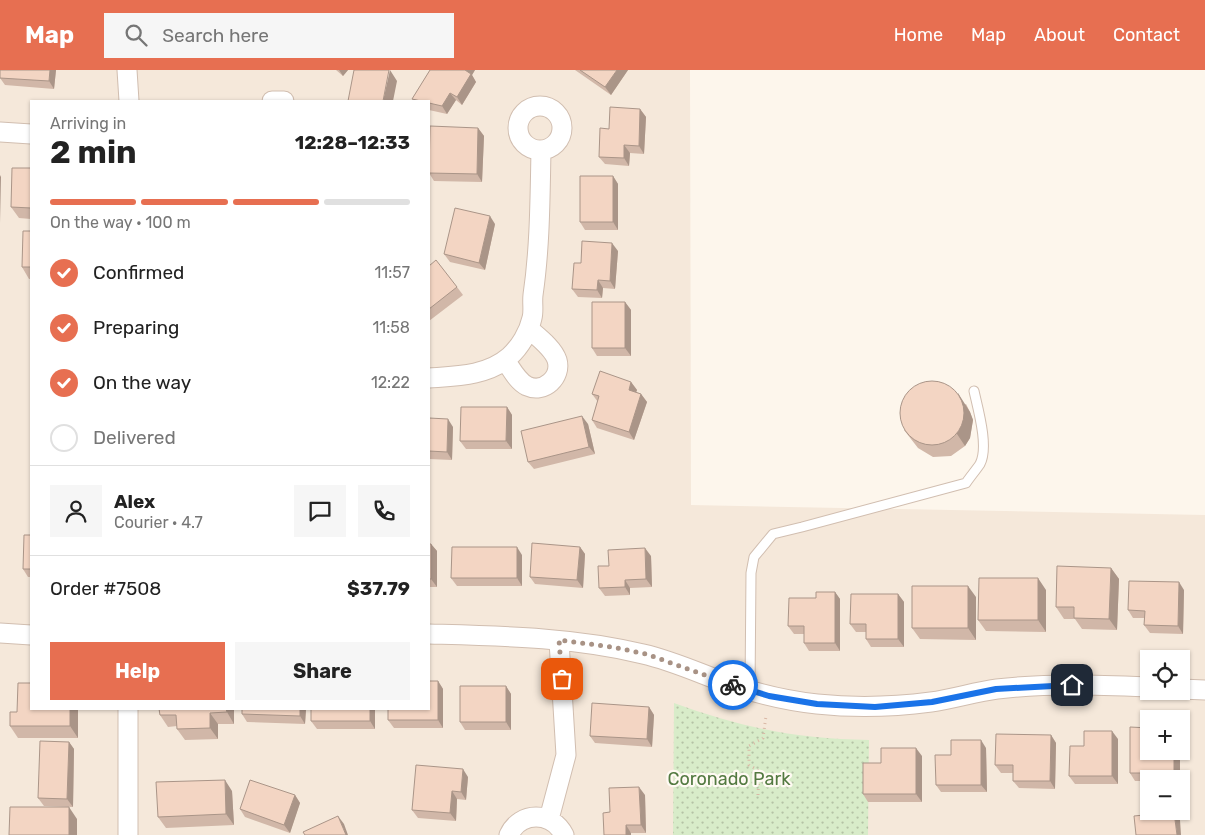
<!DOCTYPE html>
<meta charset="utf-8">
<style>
:root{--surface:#fff;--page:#f6f6f6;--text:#222;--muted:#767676;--line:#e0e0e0;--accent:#e76f51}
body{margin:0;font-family:Rubik,sans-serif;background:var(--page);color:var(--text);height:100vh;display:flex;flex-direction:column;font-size:19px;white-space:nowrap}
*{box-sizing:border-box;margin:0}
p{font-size:16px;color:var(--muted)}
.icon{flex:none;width:28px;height:28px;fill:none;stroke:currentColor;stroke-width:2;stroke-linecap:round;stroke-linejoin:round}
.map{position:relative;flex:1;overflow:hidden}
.panel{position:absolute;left:30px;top:30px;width:400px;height:610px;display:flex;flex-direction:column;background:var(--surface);border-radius:0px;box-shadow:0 1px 4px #0004}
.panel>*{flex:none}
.buttons{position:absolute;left:1140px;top:580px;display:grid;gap:10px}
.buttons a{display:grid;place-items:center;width:50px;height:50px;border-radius:0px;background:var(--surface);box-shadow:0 1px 4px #0004;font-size:25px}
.pin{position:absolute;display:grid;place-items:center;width:42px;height:42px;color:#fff;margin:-21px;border-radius:10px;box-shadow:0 2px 8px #0006}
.courier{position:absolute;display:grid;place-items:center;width:50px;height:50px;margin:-25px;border:4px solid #1a73e8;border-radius:50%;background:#fff;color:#222;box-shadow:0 1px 6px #0007}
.head em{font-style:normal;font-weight:700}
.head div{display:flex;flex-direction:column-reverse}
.head{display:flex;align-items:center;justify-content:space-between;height:85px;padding:0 20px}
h1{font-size:32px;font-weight:700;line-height:38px}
.bar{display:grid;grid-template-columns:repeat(4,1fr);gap:8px 5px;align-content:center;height:60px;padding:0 20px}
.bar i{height:6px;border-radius:4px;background:var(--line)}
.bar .on{background:var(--accent)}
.bar p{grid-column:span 4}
.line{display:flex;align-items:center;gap:12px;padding:0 20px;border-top:1px solid var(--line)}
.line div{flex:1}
.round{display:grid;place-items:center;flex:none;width:52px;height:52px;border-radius:0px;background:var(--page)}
ol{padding:0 20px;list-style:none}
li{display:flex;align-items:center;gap:15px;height:55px}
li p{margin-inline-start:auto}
li .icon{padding:5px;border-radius:50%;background:var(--accent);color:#fff;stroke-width:4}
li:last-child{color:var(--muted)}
li i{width:28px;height:28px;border:2px solid var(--line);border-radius:50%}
.action{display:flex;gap:10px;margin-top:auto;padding:10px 20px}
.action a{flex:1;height:58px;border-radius:0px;background:var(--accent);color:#fff;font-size:20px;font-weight:700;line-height:58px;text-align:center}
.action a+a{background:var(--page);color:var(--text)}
header{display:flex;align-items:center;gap:30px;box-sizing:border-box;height:70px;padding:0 25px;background:var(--accent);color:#fff}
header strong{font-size:24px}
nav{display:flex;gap:28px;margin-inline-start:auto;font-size:18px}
.search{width:350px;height:45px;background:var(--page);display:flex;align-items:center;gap:12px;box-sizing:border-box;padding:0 18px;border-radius:0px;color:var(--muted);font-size:19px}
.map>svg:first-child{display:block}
</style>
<header>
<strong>Map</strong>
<div class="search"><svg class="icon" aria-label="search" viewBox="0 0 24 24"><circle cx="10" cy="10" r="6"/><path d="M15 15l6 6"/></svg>Search here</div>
<nav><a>Home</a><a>Map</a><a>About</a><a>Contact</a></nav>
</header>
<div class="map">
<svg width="1205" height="765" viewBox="0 0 1205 765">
<defs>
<pattern id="park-dots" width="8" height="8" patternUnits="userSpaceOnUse" patternTransform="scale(1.25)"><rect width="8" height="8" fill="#d8ecc9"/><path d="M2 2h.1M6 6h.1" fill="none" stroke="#b4c2a5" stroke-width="1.8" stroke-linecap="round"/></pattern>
</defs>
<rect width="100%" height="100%" fill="#fdf6ec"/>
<path fill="#f5e8da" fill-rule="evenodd" d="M0,0H690L691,435L1205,445V765H0ZM31,31H429V639H31ZM1149,589H1181V621H1149ZM1149,649H1181V681H1149ZM1149,709H1181V741H1149Z"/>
<path fill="url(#park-dots)" d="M674,633C743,658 797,669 869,670L868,765H673Z"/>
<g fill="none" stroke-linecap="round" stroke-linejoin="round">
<g stroke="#d1beb0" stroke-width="11">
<path id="service" d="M750,620L751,503L754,487L773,464L802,457L966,413C970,407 976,400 980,394C989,377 978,339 974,321"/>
</g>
<g stroke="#d1beb0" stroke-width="21">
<path id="minor" d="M127,0L129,31
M272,31H284
M518 58a22 22 0 1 1 44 0a22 22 0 1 1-44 0Z
M0,62L31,64
M505,290C511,298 517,311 527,316C544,324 562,307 557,290C553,278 538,267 529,259
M429,308C456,306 487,306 509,287C520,277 529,262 532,248C534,241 532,233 533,225C540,177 540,129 541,80
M0,563L31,565
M429,564C500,566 573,567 643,584C674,591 703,605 732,615C759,624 789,631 817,634C855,638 893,637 931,632C953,629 975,622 997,619C1048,613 1098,615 1149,617
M1181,619L1205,620
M549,749L566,685L559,571
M128,765V639
M509,765C520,741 552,741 564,765"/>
</g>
<path stroke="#d9b8a5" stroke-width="3" stroke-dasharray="1 4" stroke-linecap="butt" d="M758,725L759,701L749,695V676L763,668L766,646"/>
<use href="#service" stroke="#fff" stroke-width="9"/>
<use href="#minor" stroke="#fff" stroke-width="19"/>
</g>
<path fill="#d1b7a8" d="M0,0H56L54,19L5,15L0,8Z
M336,0H348L343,6Z
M430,0H475L472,5L476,12L462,35L456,30L447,44L429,40V31H414L412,29Z
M575,0H628L611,25Z
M640,39L646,47L644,84L630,83L629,96L605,94L599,87L609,59Z
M478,58L484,66L482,112L434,111L429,103Z
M31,98V149L19,148L11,137Z
M613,106L618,114V160H585L580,152Z
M495,154L485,200L450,192L444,184Z
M31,161V209H29L22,197Z
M618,181L615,219L603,218L602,228L578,227L572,219L581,193Z
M429,196L457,217L463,225L429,251Z
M625,232L631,240V286H597L592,278Z
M631,312L637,320L636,322L641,324L647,332L634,370L597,358L592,350L598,332L592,324Z
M966,334L970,342L973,350L970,368L965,376L951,386L933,387L918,378L904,360Z
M507,337L512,345V379H466L460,371Z
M429,348L453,357L452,390L429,389Z
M588,354L595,384L534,399L528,392Z
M31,465V507H28L23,499Z
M429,474H431L437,481V517H429Z
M580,477L585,484L583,518L535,514L530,507Z
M522,485V516H457L451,508Z
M651,486L652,517L630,518V525L605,526L599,518L609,496Z
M1111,498L1119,509L1117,560L1082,559L1075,549H1064L1056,537Z
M1046,520V562L986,561L978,550Z
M1184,520L1183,564L1150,563L1144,555V548H1133L1128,540Z
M835,522L840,529V581H809L804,573V564H794L788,556Z
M898,524L904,532V577H871L866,569V562H856L850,554Z
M976,527V570L920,569L912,558Z
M438,611L443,619V658H394L388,650Z
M506,616L511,624V660H465L460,652Z
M649,637L654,645L652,677L595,673L590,666Z
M78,639V668H18L10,656Z
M159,639H234V654H218V669L185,670L177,659V656L168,657L160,645Z
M306,639L305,654L247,652L242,644Z
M375,639V659H317L311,651Z
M1051,665L1056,673L1055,719L1019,718L1013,711V703H1001L995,695Z
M1118,669V714H1075L1069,706L1084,676Z
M69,672L74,679L73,737L44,736L38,728Z
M986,678L987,722H941L936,715L951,685Z
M1180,681V709H1149V711H1135L1130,703Z
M922,686V732H868L863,724L881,693Z
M468,707L466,730L457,729L456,751L418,748L412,740Z
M232,721L234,755L166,758L158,747Z
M295,725L300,733L290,763L245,747L240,739Z
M645,725L646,763H631L610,742Z"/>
<path fill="#aa9588" d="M50,0H56L54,19L49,11Z
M339,0H348L343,6Z
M390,0L397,11L393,31H383Z
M465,0H475L472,5L476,12L462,35L457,27Z
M617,0H628L611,25L605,17Z
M450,23L456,30L447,44L442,36Z
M640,39L646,47L644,84L639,76Z
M478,58L484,66L482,112L477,104Z
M624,75L630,83L629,96L624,88Z
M0,105L1,107L0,153Z
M613,106L618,114V160L613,152Z
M490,146L495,154L485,200L479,193Z
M612,173L618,181L615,219L610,211Z
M598,210L603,218L602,228L597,220Z
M625,232L631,240V286L625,278Z
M631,312L637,320L634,328L629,320Z
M958,323L970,342L973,350L970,368L965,376L957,364Z
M641,324L647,332L634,370L629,362Z
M507,337L512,345V379L506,371Z
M582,346L588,354L595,384L589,377Z
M448,349L453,357L452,390L447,382Z
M431,474L437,481V517L431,509Z
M517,477L522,485V516L517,508Z
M580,477L585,484L583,518L577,510Z
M645,478L651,486L652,517L646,509Z
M1111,498L1119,509L1117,560L1109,549Z
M1038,508L1046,520V562L1038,550Z
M625,510L630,518V525L625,517Z
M1179,512L1184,520L1183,564L1178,556Z
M968,516L976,527V570L968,558Z
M835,522L840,529V581L835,573Z
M898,524L904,532V577L898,569Z
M438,611L443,619V658L438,650Z
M506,616L511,624V660L506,652Z
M649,637L654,645L652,677L647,669Z
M70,639H78V668L70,656Z
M226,639H234V654L227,642Z
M300,639H306L305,654L300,646Z
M370,639H375V659L370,651Z
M210,643L218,654V669L210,658Z
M1112,661L1118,669V714L1112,706Z
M1051,665L1056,673L1055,719L1050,711Z
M981,670L986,678L987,722L981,715Z
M69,672L74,679L73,737L67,729Z
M916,678L922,686V732L916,724Z
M1174,681H1180V709H1178L1174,703Z
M463,699L468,707L466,730L461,722Z
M225,710L232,721L234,755L226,744Z
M639,717L645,725L646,763L641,755Z
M452,721L457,729L456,751L450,743Z
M295,725L300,733L290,763L284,755Z
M69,737L77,749V765H69Z
M1174,742L1180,750L1181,765H1177Z
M338,746L344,754L348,765H346Z
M626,755L631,763V765H626Z"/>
<path fill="#f3d5c3" stroke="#aa9588" d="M0,0H50L49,11L0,8Z
M354,0H389L383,31H348Z
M430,0H465L471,4L457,27L450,23L442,36L429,33V31H421L412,29Z
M580,0H617L605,17Z
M610,37L640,39L639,76L624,75V88L599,87L600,58L609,59Z
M430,56L478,58L477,104L429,103Z
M12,98H31V138L11,137Z
M580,106H613V152H580Z
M455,138L490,146L479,193L444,184Z
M23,161H31V197H22Z
M582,171L612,173L610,211L598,210L597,220L572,219L574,193H581Z
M436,190L457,217L429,239V196Z
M592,232H625V278H592Z
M600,301L631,312L629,320L641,324L629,362L592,350L599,326L592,324Z
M900 343a32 32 0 1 1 64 0a32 32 0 1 1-64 0Z
M461,337H507L506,371H460Z
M582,346L589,377L528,392L521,361Z
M429,348L448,349L447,382L429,381Z
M24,465H31V499H23Z
M532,473L580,477L577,510L530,507Z
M429,474H431V509H429Z
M452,477H517V508H451Z
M645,478L646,509L625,510V517L599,518L598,496H609L608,480Z
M1057,496L1111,498L1109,549L1074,548V537H1056Z
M979,508H1038V550H978Z
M1129,511L1179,512L1178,556L1144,555L1145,541L1128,540Z
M912,516H968V558H912Z
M816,522H835V573H804V556H788L789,528H816Z
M851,524H898V569H866V554H850Z
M429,611H438V650H388V639H429Z
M18,613H31V639H70V656H10V642H17Z
M460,616H506V652H460Z
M592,633L649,637L647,669L590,666Z
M159,639H226L227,642L210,643V658L177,659L176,645H160Z
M242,639H300V646L242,644Z
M311,639H370V651H311Z
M1130,657L1149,658V681H1174V703H1130Z
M1084,661H1112V706H1069L1070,676H1084Z
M996,664L1051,665L1050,711H1013V695H995Z
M951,670H981V715H936L935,685H951Z
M40,671L69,672L67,729L38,728Z
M881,678H916V724H863V693H881Z
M416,695L463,699L461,722L452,721L450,743L412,740Z
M225,710L226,744L158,747L156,712Z
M250,710L295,725L284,755L240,739Z
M639,717L641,755H626V765H604L603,743L610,742L609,718Z
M10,737H69V765H9Z
M1174,742L1177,765H1136L1134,746Z
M338,746L346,765H305L303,762Z"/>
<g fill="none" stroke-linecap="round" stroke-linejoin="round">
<path stroke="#a89285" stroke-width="5" stroke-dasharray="0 9" d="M562,609L559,570L612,577L646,584L733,615"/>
<path stroke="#1a73e8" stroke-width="6" d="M733,615L769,626L817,634L875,637L932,632L996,619L1072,615"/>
</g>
<g text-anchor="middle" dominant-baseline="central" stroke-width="4.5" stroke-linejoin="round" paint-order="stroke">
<g font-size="18" fill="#537a41" stroke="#fffaf3">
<text x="729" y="709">Coronado Park</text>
</g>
</g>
</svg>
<div class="buttons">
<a><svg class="icon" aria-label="locate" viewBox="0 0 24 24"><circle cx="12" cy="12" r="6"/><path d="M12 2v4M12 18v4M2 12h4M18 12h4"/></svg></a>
<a>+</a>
<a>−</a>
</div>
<div class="pin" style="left:562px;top:609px;background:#ea580c"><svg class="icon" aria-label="bag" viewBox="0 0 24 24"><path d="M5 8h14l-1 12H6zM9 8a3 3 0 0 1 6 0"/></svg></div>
<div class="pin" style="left:1072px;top:615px;background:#1f2937"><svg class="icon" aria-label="home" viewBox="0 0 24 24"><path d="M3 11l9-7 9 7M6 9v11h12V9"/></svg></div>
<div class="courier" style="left:733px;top:615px"><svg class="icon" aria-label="bike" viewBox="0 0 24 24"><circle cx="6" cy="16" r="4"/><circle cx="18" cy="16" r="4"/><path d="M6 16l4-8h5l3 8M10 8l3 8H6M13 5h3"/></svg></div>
<section class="panel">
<div class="head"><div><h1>2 min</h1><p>Arriving in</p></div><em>12:28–12:33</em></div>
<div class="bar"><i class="on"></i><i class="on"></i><i class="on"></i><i></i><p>On the way · 100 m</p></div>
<ol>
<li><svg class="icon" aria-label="check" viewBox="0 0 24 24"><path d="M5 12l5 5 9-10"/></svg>Confirmed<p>11:57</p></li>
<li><svg class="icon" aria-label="check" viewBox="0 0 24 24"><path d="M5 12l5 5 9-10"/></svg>Preparing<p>11:58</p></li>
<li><svg class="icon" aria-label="check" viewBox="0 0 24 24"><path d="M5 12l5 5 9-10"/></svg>On the way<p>12:22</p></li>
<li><i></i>Delivered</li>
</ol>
<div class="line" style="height:90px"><a class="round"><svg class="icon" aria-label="person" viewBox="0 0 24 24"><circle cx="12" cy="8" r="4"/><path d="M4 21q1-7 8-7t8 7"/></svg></a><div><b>Alex</b><p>Courier · 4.7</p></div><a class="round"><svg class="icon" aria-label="chat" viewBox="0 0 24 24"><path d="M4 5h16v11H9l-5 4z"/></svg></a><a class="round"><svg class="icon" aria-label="phone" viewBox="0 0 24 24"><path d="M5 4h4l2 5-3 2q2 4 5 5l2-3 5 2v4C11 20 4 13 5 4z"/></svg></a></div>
<div class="line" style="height:65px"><div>Order #7508</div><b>$37.79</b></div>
<div class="action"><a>Help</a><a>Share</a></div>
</section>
</div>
